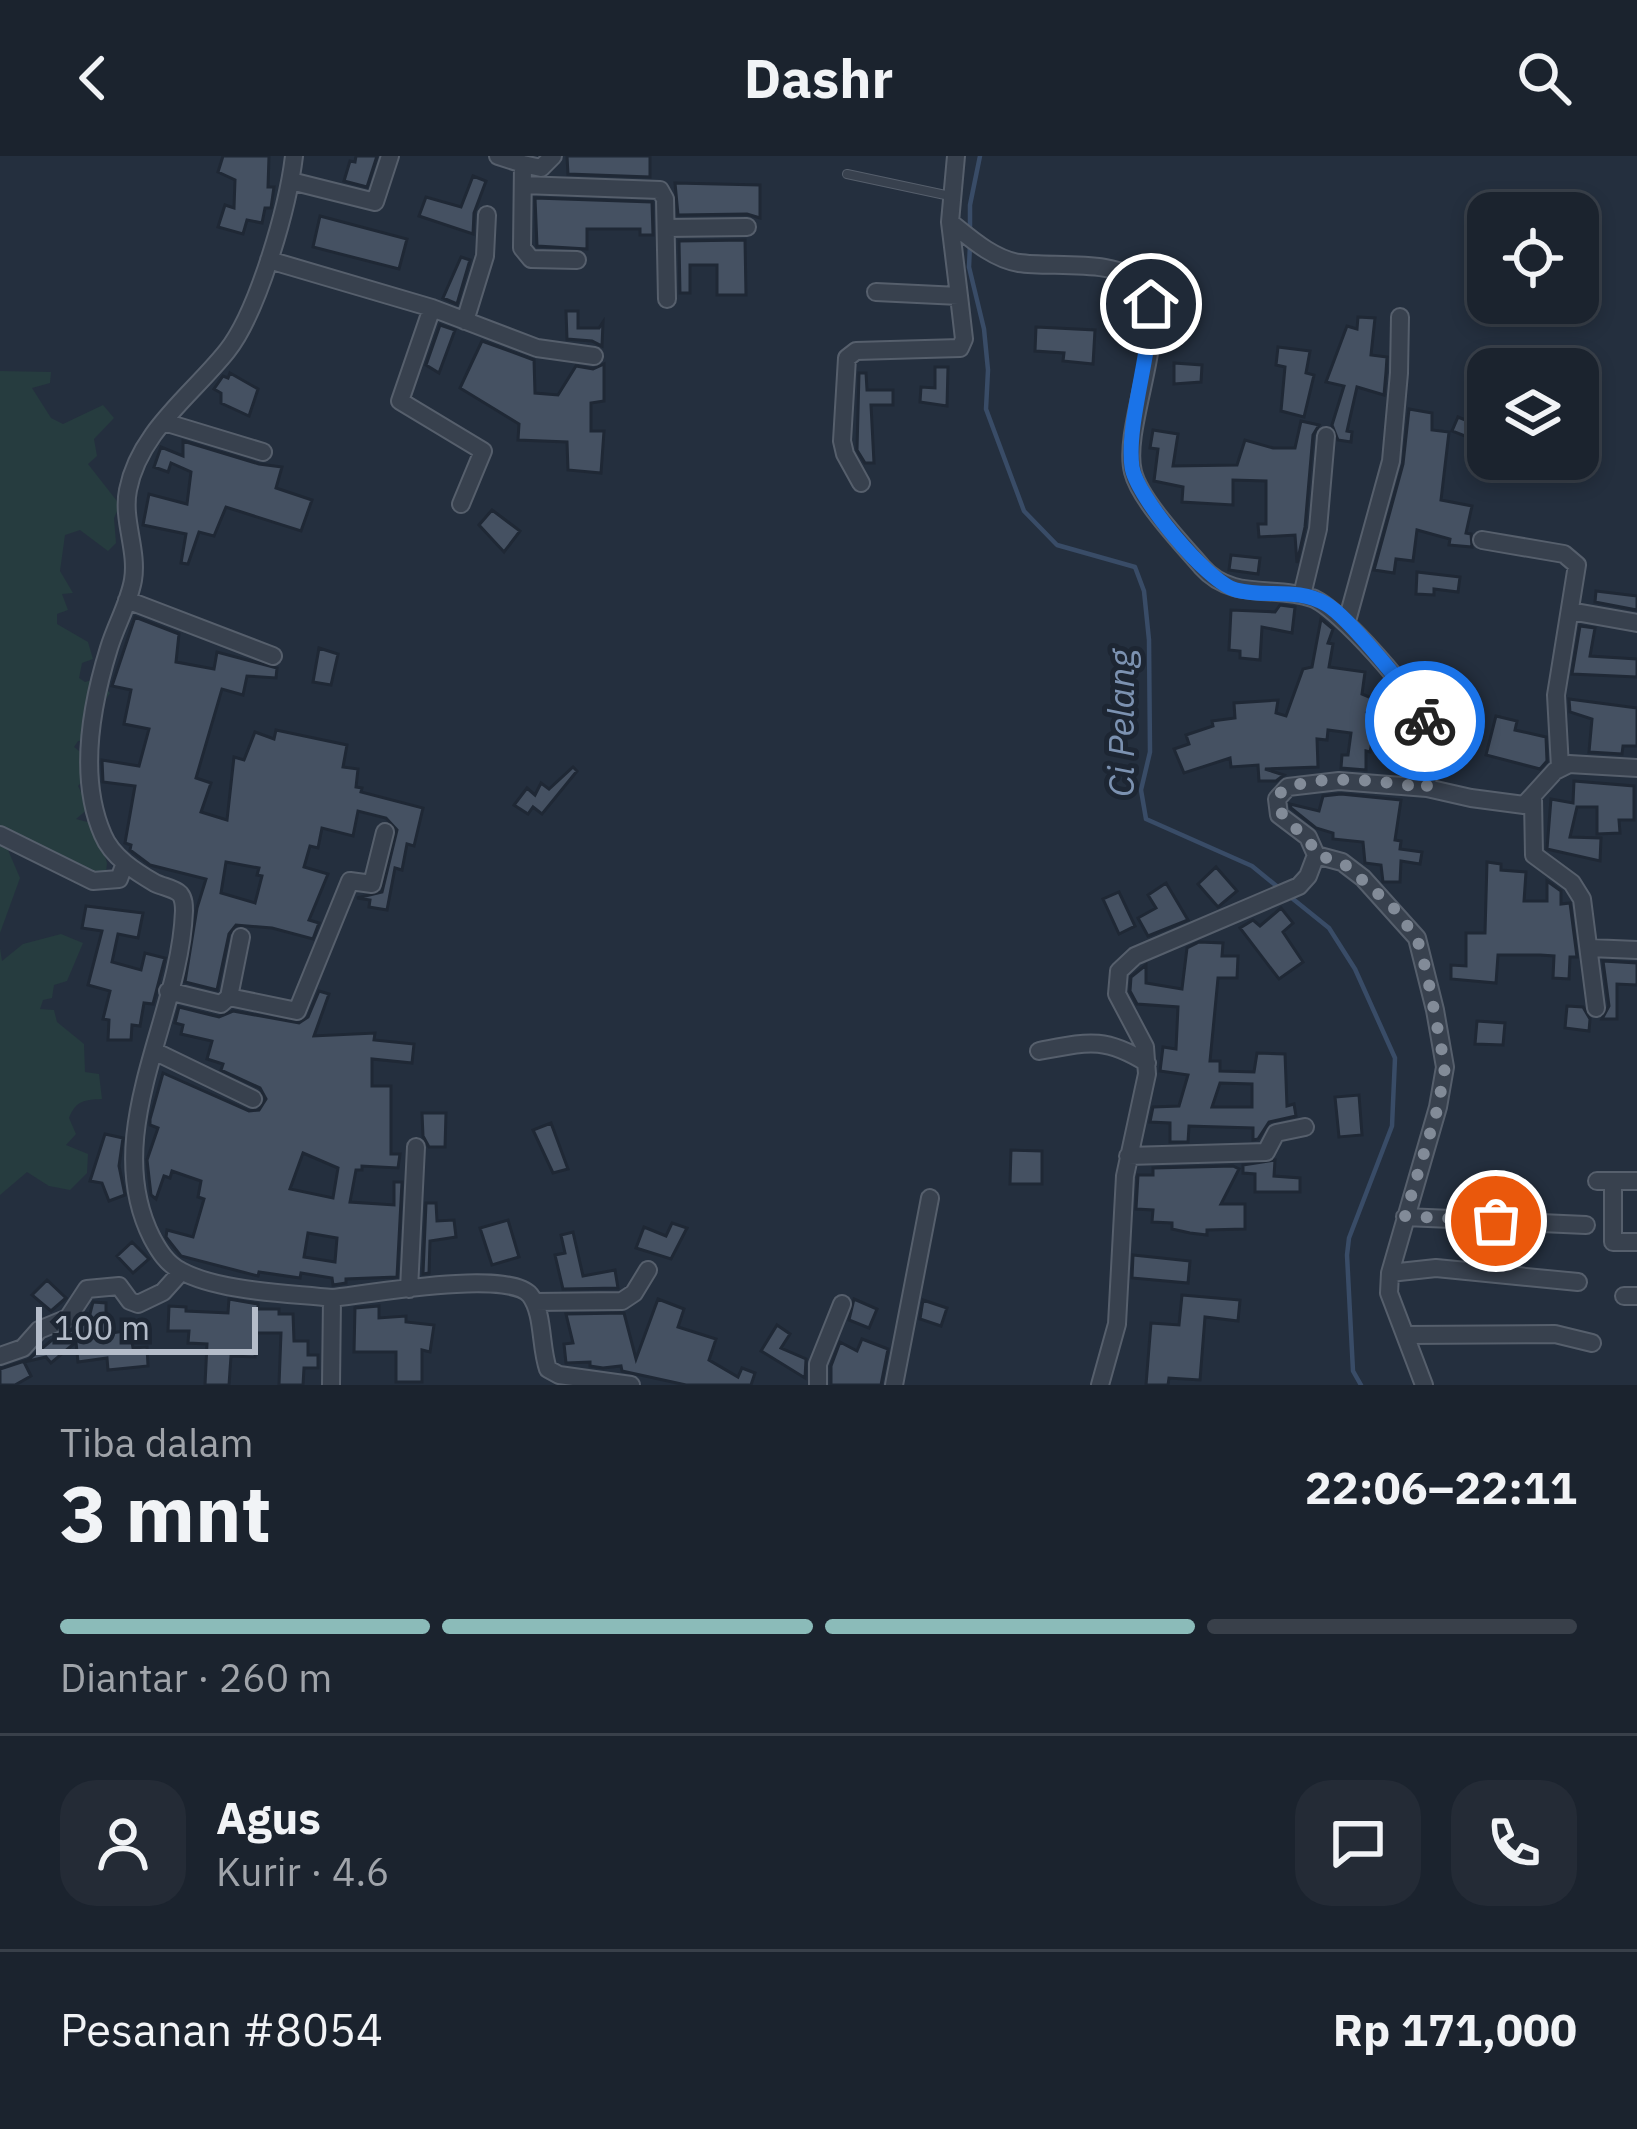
<!DOCTYPE html>
<html lang="id">
<meta charset="utf-8">
<style>
:root{--surface:#1b232e;--page:#242b36;--text:#f1f3f6;--muted:#a0a4aa;--line:#39404a;--accent:#8bbbb9}
body{margin:0;font-family:"IBM Plex Sans",sans-serif;background:var(--page);color:var(--text);height:100vh;display:flex;flex-direction:column;font-size:45px;white-space:nowrap}
*{box-sizing:border-box;margin:0}
p{font-size:39px;color:var(--muted)}
.icon{flex:none;width:66px;height:66px;fill:none;stroke:currentColor;stroke-width:2;stroke-linecap:round;stroke-linejoin:round}
.map{position:relative;height:1229px;overflow:hidden}
.details{display:flex;flex-direction:column;background:var(--surface);flex:1}
.details>*{flex:none}
.buttons{position:absolute;left:1467px;top:36px;display:grid;gap:24px}
.buttons a{display:grid;place-items:center;width:132px;height:132px;border-radius:24px;background:var(--surface);box-shadow:0 6px 18px #0003,0 0 0 3px var(--line);font-size:60px}
.scale{position:absolute;left:36px;bottom:30px;width:222px;box-sizing:border-box;padding-left:12px;border:6px solid #b4bcc9;border-top:0;font-size:33px;line-height:42px;white-space:nowrap;color:#b4bcc9;-webkit-text-stroke:9px #1d2633;paint-order:stroke}
.pin{position:absolute;display:grid;place-items:center;width:102px;height:102px;color:#fff;margin:-51px;border:6px solid #fff;border-radius:50%;box-shadow:0 3px 12px #0007}
.courier{position:absolute;display:grid;place-items:center;width:120px;height:120px;margin:-60px;border:9px solid #1a73e8;border-radius:50%;background:#fff;color:#222;box-shadow:0 3px 15px #0007}
.head em{font-style:normal;font-weight:700}
.head div{display:flex;flex-direction:column-reverse}
.head{display:flex;align-items:center;justify-content:space-between;height:204px;padding:0 60px}
h1{font-size:78px;font-weight:700;line-height:90px}
.bar{display:grid;grid-template-columns:repeat(4,1fr);gap:18px 12px;align-content:center;height:144px;padding:0 60px}
.bar i{height:15px;border-radius:9px;background:var(--line)}
.bar .on{background:var(--accent)}
.bar p{grid-column:span 4}
.line{display:flex;align-items:center;gap:30px;padding:0 60px;border-top:3px solid var(--line)}
.line div{flex:1}
.round{display:grid;place-items:center;flex:none;width:126px;height:126px;border-radius:36px;background:var(--page)}
header{display:flex;justify-content:space-between;align-items:center;height:156px;padding:0 60px;background:var(--surface);font-size:54px;font-weight:700}
.map>svg:first-child{display:block}
</style>
<header><svg class="icon" aria-label="back" viewBox="0 0 24 24"><path d="M15 5l-7 7 7 7"/></svg>Dashr<svg class="icon" aria-label="search" viewBox="0 0 24 24"><circle cx="10" cy="10" r="6"/><path d="M15 15l6 6"/></svg></header>
<div class="map">
<svg width="1637" height="1229" viewBox="0 0 1637 1229">
<rect width="100%" height="100%" fill="#242f3e"/>
<path fill="#263c3f" d="M0,215L51,216L50,227L32,232L51,262L63,268L103,249L114,262L94,283L97,300L88,308L120,349L114,362L116,387L108,395L80,374L65,379L60,415L73,437L62,438L68,454L57,458V468L88,486L93,503L82,507L79,522L85,526L96,523L110,537L102,548L97,584L78,585L74,591L97,609L78,630L89,652L76,663L95,668L107,707L105,726L8,694L20,722L0,777Z
M61,778L83,787L67,825L54,829L52,842L43,844L40,853L54,854L57,866L84,888L85,916L99,918L102,943C85,944 76,944 69,962L76,978L66,989L88,998L87,1017L70,1034L49,1030L27,1016L0,1039V792L2,805L23,788Z"/>
<g fill="none" stroke-linecap="round" stroke-linejoin="round">
<path stroke="#394c67" stroke-width="4.5" d="M970,77V49L980,0
M970,89L969,111L984,173L988,214L986,253L1024,355L1057,389L1135,411L1144,435L1149,484L1150,596L1141,634L1146,663L1252,710L1279,732
M1288,739L1329,772L1355,813L1395,902L1392,970L1349,1082L1347,1099L1353,1215L1361,1229"/>
</g>
<path fill="#455162" stroke="#1f2835" stroke-width="3" fill-rule="evenodd" d="M223,0H269L268,31H274L271,52H265L262,67L247,64L243,78L218,71L225,49L234,52L235,24L218,16Z
M356,0H377L367,31L344,25L350,5L355,6Z
M567,0H650V21L568,18Z
M473,20L486,25L474,57L473,78L419,60L426,41L461,51Z
M675,27L760,29V62L747,58L678,59Z
M535,42L652,46L653,79H640V73H587V93L537,90Z
M320,60L407,83L399,113L313,91Z
M745,84L746,139H717V109H690V137H680L679,85Z
M461,101L470,104L457,148L443,142Z
M566,155H578V172H599L603,166L602,190L592,185L567,183Z
M1358,161L1375,162L1371,199L1387,201L1386,216L1384,239L1357,231L1347,275L1352,276L1351,286L1338,284L1332,269L1344,230L1326,226L1347,170L1357,173Z
M440,169L455,174L439,217L426,209Z
M1036,171L1095,174L1093,208L1063,205L1064,197L1035,195Z
M482,185L534,204L535,237L558,239L576,210L593,213L604,208V245L591,247V275H604L601,317L568,314L567,286L518,284L519,268L460,232Z
M1278,191L1310,195L1306,217L1314,219L1304,261L1281,255L1285,211L1276,209Z
M1174,207L1202,209L1201,226L1174,228Z
M935,211H948L947,250L920,246L921,231L935,232Z
M230,217L258,233L249,260L221,247V237L214,233L223,220L228,222Z
M859,217H866L867,234H893V249H871L874,307H865L857,294Z
M1409,253L1432,257V274L1449,276L1441,344L1472,350L1466,377L1471,378L1472,391L1449,389L1450,383L1417,374L1413,405L1396,403L1394,417L1374,414L1403,308Z
M1458,261L1488,273V289L1452,275Z
M1301,265L1319,269L1313,279L1305,371L1297,407L1295,379L1259,381L1258,368H1266V325L1233,324V349L1182,346L1183,331L1154,325L1158,293L1150,292L1153,274L1178,278L1173,310L1237,309L1245,284L1273,292H1295Z
M183,285L259,308L282,311L276,332L312,344L301,375L226,351L214,380L199,376L188,408L181,407L186,378L143,369L149,338L187,348L191,316L171,307L168,316L154,311L161,291L183,300Z
M492,354L520,375L504,396L479,369Z
M1231,399L1260,402L1258,418L1229,414Z
M1417,416L1460,421L1458,436L1434,433V439L1416,438Z
M1596,435L1637,440V454L1595,446Z
M1280,449L1295,451L1292,477L1262,471L1260,504L1240,502V495L1229,494L1231,454L1275,456Z
M135,461L179,478L176,506L214,513L217,496L277,512L276,522L247,520L243,539L222,533L196,622L211,627L201,656L227,664L234,601L244,604L255,576L274,583L276,574L347,589L343,611L358,613L356,631L362,632L361,636L423,652L414,690L407,688L402,714L395,712L387,754L369,751L370,744L357,742L382,736L397,674L386,662L358,655L353,680L322,672L318,692L310,690L304,711L328,718L309,764L319,767L313,783L272,772L236,769L229,778L217,834L185,826L197,752L206,723L150,709L130,694L131,689L125,687L135,630L103,626L102,604L139,610L149,573L124,568L131,534L112,530ZM226,706L259,712L257,719L262,720L255,747L221,737Z
M1321,463L1333,473L1328,487L1333,488L1329,511L1365,516L1362,538L1374,543L1367,556L1399,564L1391,591L1372,586L1370,596L1366,595V614L1341,612L1342,599H1348L1351,577L1328,574L1327,584L1317,583L1318,611L1265,613L1284,619L1276,625H1259L1258,609L1231,611L1230,602L1184,617L1174,593L1189,588L1186,579L1213,570L1212,565L1235,562L1234,547L1278,544L1276,557L1286,560L1303,513L1312,511Z
M1580,470L1595,472L1590,500L1637,503V521L1572,518Z
M319,492L338,498L331,529L313,526Z
M1569,543L1637,552V590H1623L1622,598L1589,596L1592,563L1570,556Z
M1496,560L1517,565L1515,574L1546,581L1547,605L1540,613L1486,599Z
M573,611L577,615L542,658L533,651L528,658L514,649L527,632L535,639L541,627L549,633Z
M1574,625L1634,630V664H1619L1620,677L1597,678V651H1577L1570,681L1601,682L1600,705L1547,693L1551,643L1573,647Z
M1341,638L1401,644L1395,684L1401,685L1400,693L1422,696L1420,708L1401,705L1400,726H1383L1381,709L1365,707L1363,686L1333,683V677L1316,672L1291,652L1290,648L1319,655L1323,640Z
M1487,706L1501,708V714L1526,716L1524,745H1547V725L1561,735V748L1570,747L1577,801H1570L1569,823L1553,822L1554,800L1540,799H1498L1496,827L1451,823V809L1466,810V777H1485Z
M1216,711L1237,735L1218,751L1198,728Z
M1166,727L1188,764L1148,780L1138,762L1156,752L1148,739Z
M1119,736L1135,770L1119,778L1103,743Z
M86,750L143,757L138,782L118,778L112,806L141,814L145,797L165,802L153,848L144,847L140,870L132,869L131,884H108L109,864L103,863L110,835L88,829L102,775L82,772Z
M1281,752L1293,767L1283,776L1303,806L1279,823L1240,772L1253,764L1260,770Z
M1199,786L1223,787L1222,800H1238L1237,822H1218L1210,905H1220V915L1254,916L1257,897L1285,898L1287,950L1294,948L1296,960L1269,966L1258,983L1253,984V972L1189,970L1188,986H1170V967L1150,966L1153,951L1179,950L1188,919L1160,915L1163,891L1176,893L1178,851L1137,848L1130,835L1131,821L1146,809V827L1182,833L1187,792ZM1220,927L1252,928V951H1212Z
M1603,805L1637,807V829L1617,828V863H1602L1609,850Z
M319,835L329,838L314,880L375,877L374,884L414,888L412,907L372,903V930H391V998H400L398,1012L362,1010V1014H356L350,1046L394,1049V1026H402L397,1121L346,1123V1127L333,1129L332,1122L301,1117L300,1122L259,1116L258,1120L181,1100L166,1081L167,1074L193,1081L204,1043L198,1041L201,1025L172,1015L170,1022L164,1020L156,1043L151,1039L147,1004L158,972L150,969V963L163,917L249,955L259,954L266,943L260,932L221,914L223,908L207,903L212,885L181,878L183,869L175,867L179,851L219,861L233,855L299,867L308,861ZM303,997L338,1012L333,1042L290,1033ZM308,1077L337,1082L335,1106L304,1101Z
M1567,850L1583,851L1590,863L1589,875L1565,872Z
M1477,865L1505,867L1503,889L1475,888Z
M1359,939L1362,979L1339,981L1335,941Z
M422,957H446L445,991H429L423,980Z
M551,967L568,1013L553,1017L533,974Z
M105,978L123,982L119,1010L125,1039L109,1045L102,1027L90,1025Z
M1011,994L1042,995V1028H1010Z
M1275,1004L1274,1020L1300,1022V1036H1255V1018L1243,1017V1009Z
M1233,1010L1239,1013L1221,1048H1245V1073L1207,1074V1079L1190,1077L1172,1073V1067L1152,1066L1153,1054L1136,1053L1138,1019H1153V1012Z
M426,1047H436L437,1065L454,1064L456,1081L430,1085L429,1117L423,1118Z
M508,1064L519,1101L492,1109L480,1072Z
M672,1067L687,1072L671,1103L636,1092L644,1071L666,1080Z
M573,1076L583,1120L615,1114L618,1132L563,1133L555,1099L565,1097L561,1079Z
M132,1086L149,1103L133,1117L117,1100Z
M1133,1099L1190,1105L1188,1127L1132,1122Z
M47,1124L66,1142L51,1155L32,1139Z
M1182,1139L1240,1144L1238,1165L1205,1161L1200,1224L1169,1222L1168,1229H1146L1151,1167L1179,1169Z
M229,1143L258,1148V1153H279V1158H293L294,1185H308V1199H318V1212H304L303,1229H279L281,1177H256L255,1201L231,1200L229,1229H205L207,1188L188,1187L189,1175H168L169,1150L186,1151V1155L228,1157Z
M658,1143L684,1153L678,1171L716,1183L709,1204L738,1221L742,1212L755,1217L751,1229H686L622,1215L621,1210L603,1212L590,1210V1206L566,1207L564,1188L573,1187L566,1158L624,1157L636,1203Z
M854,1143L877,1153L869,1172L849,1164Z
M923,1144L947,1152L941,1170L920,1163Z
M93,1146L106,1147V1178L130,1174L133,1192L147,1191L148,1210L108,1214L107,1202L78,1206L76,1186L51,1207L46,1201L24,1206L31,1220L15,1229H0V1213L28,1204L52,1184L88,1166Z
M379,1150V1162L406,1160V1166L434,1169L430,1196L422,1194V1226H396V1196H354L355,1152Z
M777,1169L790,1178L781,1192L806,1203L805,1222L761,1195Z
M862,1183L888,1193L881,1229H831V1210L840,1186L857,1195Z"/>
<g fill="none" stroke-linecap="round" stroke-linejoin="round">
<g stroke="#565f6c" stroke-width="10">
<path id="service" d="M847,18L950,40"/>
</g>
<g stroke="#565f6c" stroke-width="20">
<path id="minor" d="M294,0C288,51 258,156 227,195C192,239 139,276 128,334C122,364 138,394 133,424C129,447 116,469 109,492C91,550 78,622 103,679C112,701 136,716 155,727C163,731 174,732 180,738C184,743 184,749 184,755C180,863 99,977 152,1082C159,1095 167,1108 181,1115C220,1136 288,1137 332,1142L331,1229
M498,0L523,8L522,92L531,103L577,104
M956,0L950,66C970,82 993,103 1019,107C1053,112 1119,102 1142,129C1174,165 1121,270 1133,316C1140,344 1183,389 1202,411C1232,445 1274,429 1312,442C1337,450 1420,543 1426,568C1432,588 1428,611 1427,632L1339,625L1288,631L1277,643L1279,659L1308,681L1316,699L1308,720L1299,730L1135,800L1119,815L1117,838L1145,891L1147,918L1125,1020L1117,1168L1100,1229
M523,8L541,12L553,0
M291,25L375,46L390,0
M523,29L660,34L665,43L667,143
M666,72L747,71
M269,104L432,152L537,192L594,200
M876,136L959,140L950,66
M432,152L400,245L483,295L461,348
M465,165L485,100L487,59
M164,266L263,296
M861,327L845,298L842,285L847,202L856,195L960,192L964,183L959,140
M1482,384L1564,398L1577,409L1556,539L1560,611
M1302,439L1318,373L1326,280
M127,444L273,500
M1570,455L1637,467
M1347,465L1391,305L1399,217L1400,161
M1427,632L1471,642L1524,649L1555,615L1569,608L1637,612
M1533,643L1534,699L1572,727L1582,743L1596,852
M0,679L93,725L119,723L125,707
M1316,699L1342,706L1363,722L1417,782L1435,854L1445,911L1438,951L1390,1117L1389,1137L1424,1229
M1590,792L1637,794
M168,835L221,848L229,841L297,855L350,725L372,728L385,676
M229,841L241,781
M1039,895C1087,886 1104,880 1147,907
M156,896L253,943
M1128,1000L1266,996L1276,977L1305,971
M1597,1025H1637
M1613,1025V1086H1637
M1405,1061L1586,1069
M1390,1117L1436,1112L1578,1126
M409,1133L416,991
M1624,1140H1637
M332,1142C368,1138 508,1113 530,1139C544,1157 540,1191 548,1213L559,1219L631,1229
M534,1146L622,1145L634,1137L648,1114
M1406,1179L1555,1178L1592,1187
M0,1200L23,1192L39,1174L68,1162L87,1133L119,1130L130,1145L138,1148L163,1136L181,1116
M818,1229V1208L842,1148
M894,1229L930,1042"/>
</g>
<use href="#service" stroke="#38414e" stroke-width="8"/>
<use href="#minor" stroke="#38414e" stroke-width="16"/>
</g>
<g fill="none" stroke-linecap="round" stroke-linejoin="round">
<path stroke="#828b98" stroke-width="12" stroke-dasharray="0 21.6" d="M1425,565L1427,632C1389,626 1314,615 1281,636C1270,667 1308,671 1316,699L1342,706L1392,750L1417,782L1427,818L1445,911L1438,951L1405,1060L1496,1065"/>
<path stroke="#1a73e8" stroke-width="15" d="M1151,148C1151,197 1126,269 1132,311C1136,340 1207,426 1236,434C1266,442 1297,431 1326,448C1347,460 1416,542 1425,565"/>
</g>
<g text-anchor="middle" dominant-baseline="central" stroke-width="10" stroke-linejoin="round" paint-order="stroke">
<g font-size="36" font-style="italic" fill="#7c92b1" stroke="#1d2633">
<text transform="translate(1120 567) rotate(-90)">Ci Pelang</text>
</g>
</g>
</svg>
<div class="buttons">
<a><svg class="icon" aria-label="locate" viewBox="0 0 24 24"><circle cx="12" cy="12" r="6"/><path d="M12 2v4M12 18v4M2 12h4M18 12h4"/></svg></a>
<a><svg class="icon" aria-label="layers" viewBox="0 0 24 24"><path d="M12 4l9 5-9 5-9-5zM3 14l9 5 9-5"/></svg></a>
</div>
<div class="scale">100 m</div>
<div class="pin" style="left:1496px;top:1065px;background:#ea580c"><svg class="icon" aria-label="bag" viewBox="0 0 24 24"><path d="M5 8h14l-1 12H6zM9 8a3 3 0 0 1 6 0"/></svg></div>
<div class="pin" style="left:1151px;top:148px;background:#1f2937"><svg class="icon" aria-label="home" viewBox="0 0 24 24"><path d="M3 11l9-7 9 7M6 9v11h12V9"/></svg></div>
<div class="courier" style="left:1425px;top:565px"><svg class="icon" aria-label="bike" viewBox="0 0 24 24"><circle cx="6" cy="16" r="4"/><circle cx="18" cy="16" r="4"/><path d="M6 16l4-8h5l3 8M10 8l3 8H6M13 5h3"/></svg></div>
</div>
<section class="details">
<div class="head"><div><h1>3 mnt</h1><p>Tiba dalam</p></div><em>22:06–22:11</em></div>
<div class="bar"><i class="on"></i><i class="on"></i><i class="on"></i><i></i><p>Diantar · 260 m</p></div>
<div class="line" style="height:216px"><a class="round"><svg class="icon" aria-label="person" viewBox="0 0 24 24"><circle cx="12" cy="8" r="4"/><path d="M4 21q1-7 8-7t8 7"/></svg></a><div><b>Agus</b><p>Kurir · 4.6</p></div><a class="round"><svg class="icon" aria-label="chat" viewBox="0 0 24 24"><path d="M4 5h16v11H9l-5 4z"/></svg></a><a class="round"><svg class="icon" aria-label="phone" viewBox="0 0 24 24"><path d="M5 4h4l2 5-3 2q2 4 5 5l2-3 5 2v4C11 20 4 13 5 4z"/></svg></a></div>
<div class="line" style="height:156px"><div>Pesanan #8054</div><b>Rp 171,000</b></div>
</section>
